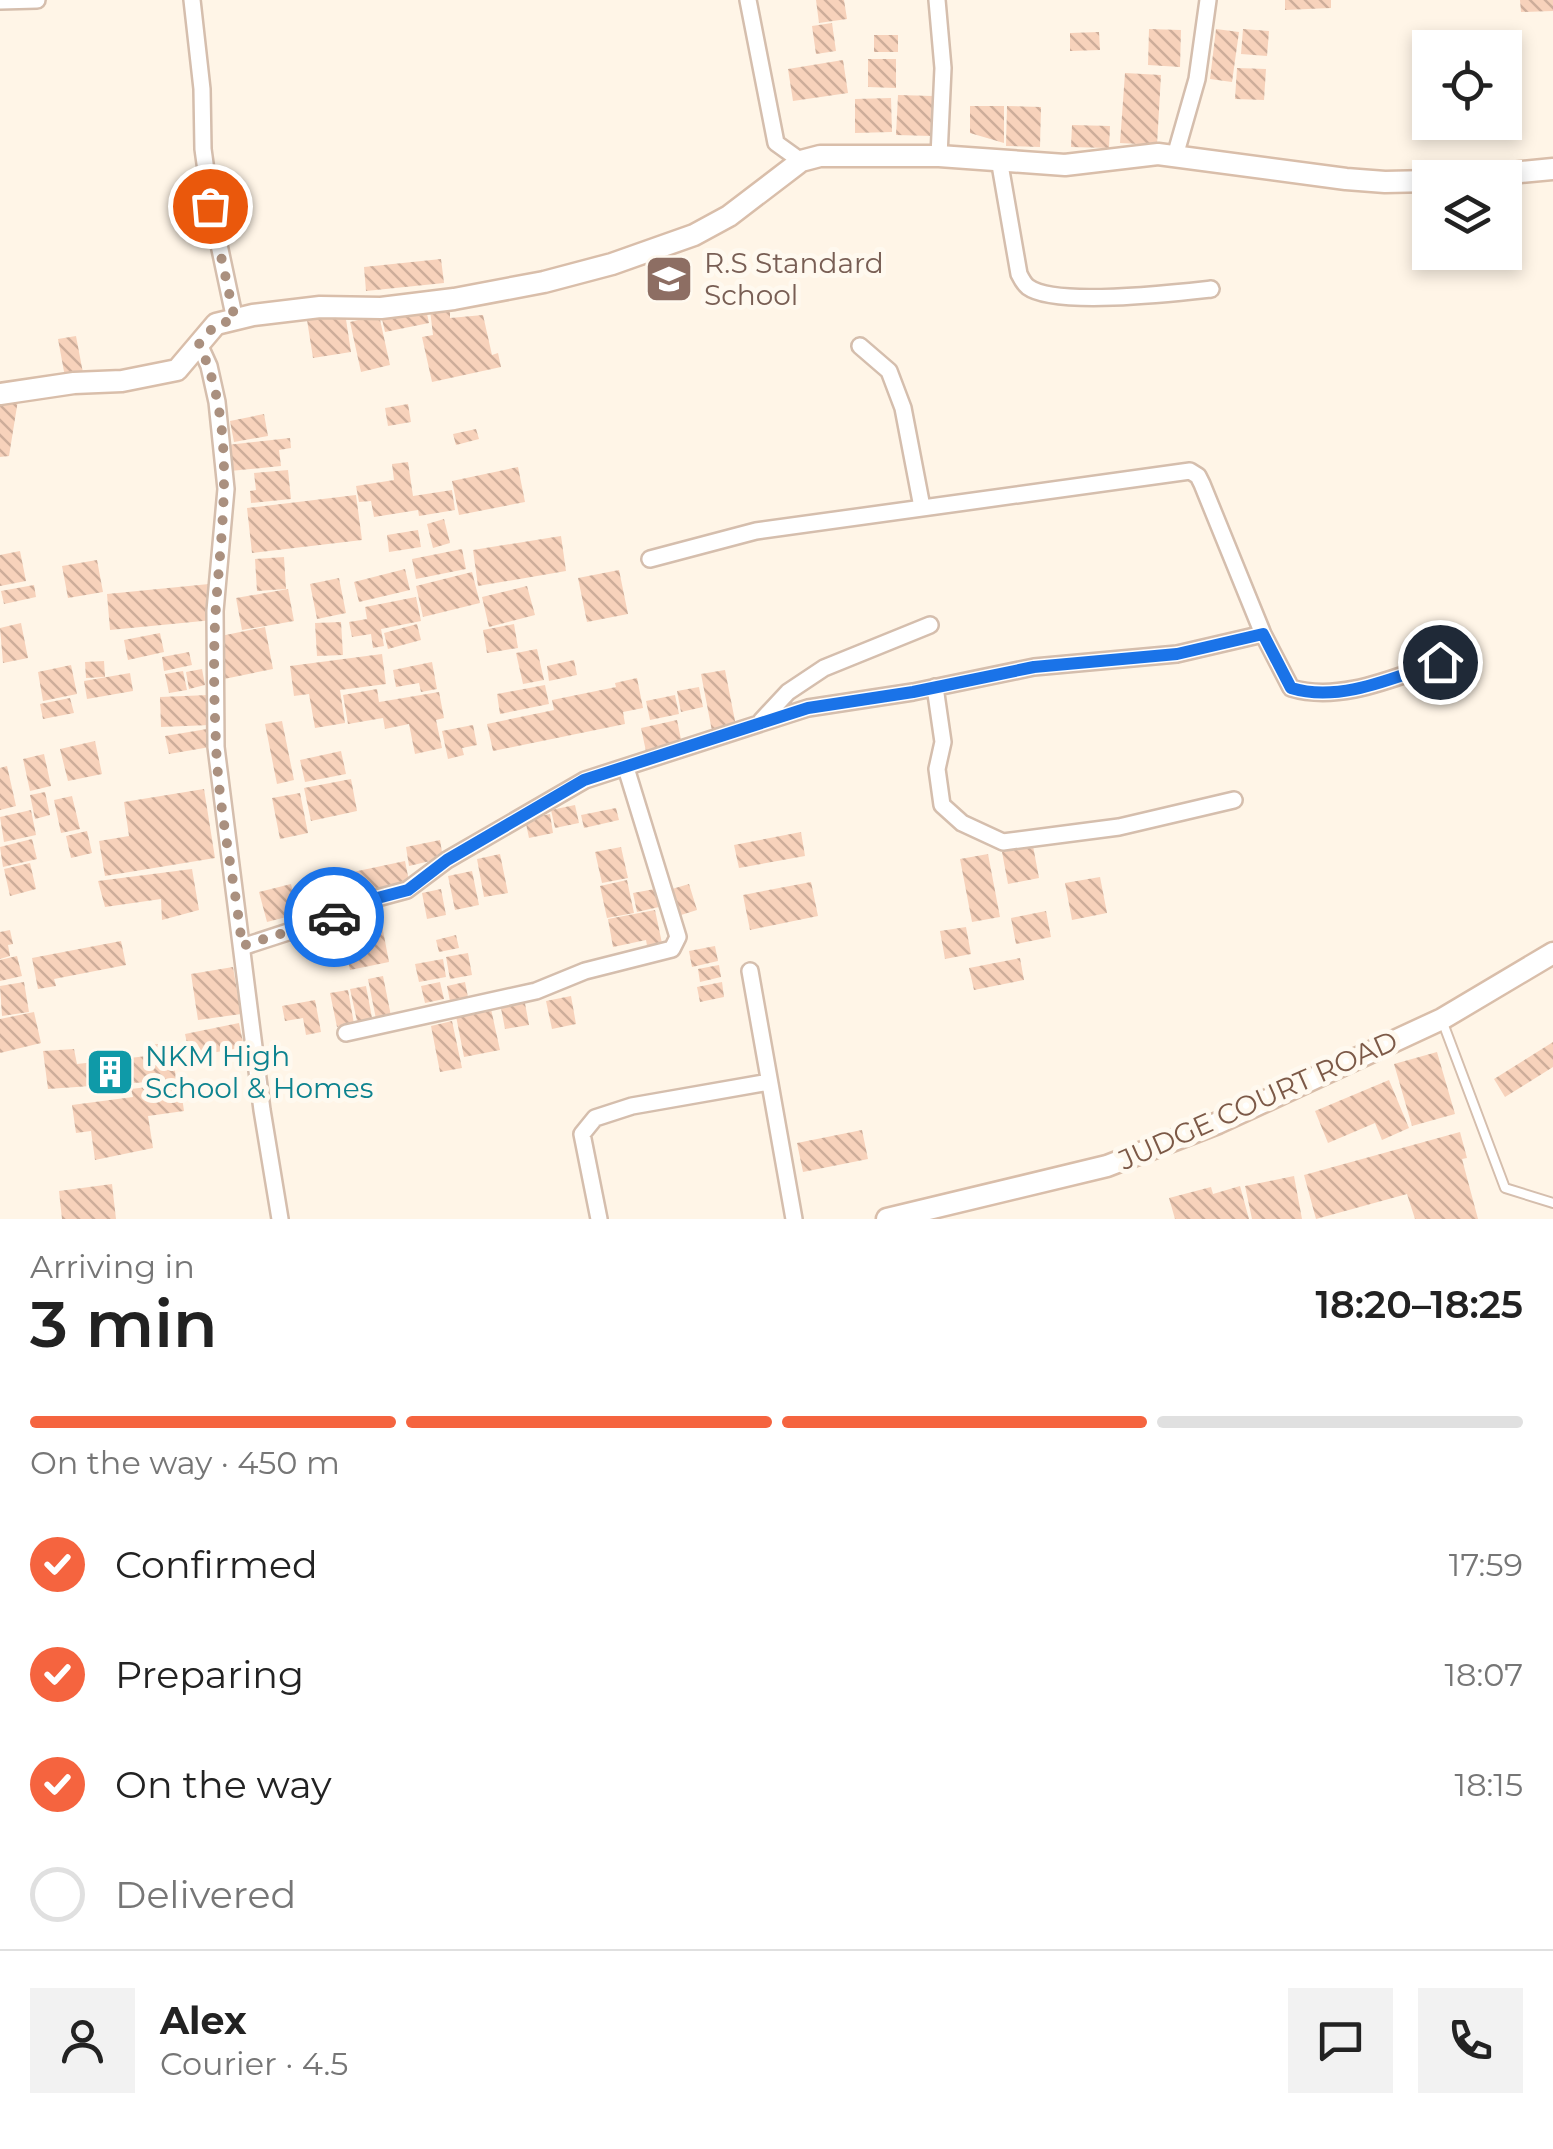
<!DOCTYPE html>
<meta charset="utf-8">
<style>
:root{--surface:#fff;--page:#f2f2f2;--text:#222;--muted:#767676;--line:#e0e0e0;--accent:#f5643f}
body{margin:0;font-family:Montserrat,sans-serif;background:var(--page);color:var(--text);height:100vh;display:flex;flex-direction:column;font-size:38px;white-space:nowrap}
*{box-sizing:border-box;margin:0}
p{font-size:32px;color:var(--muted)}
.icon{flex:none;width:55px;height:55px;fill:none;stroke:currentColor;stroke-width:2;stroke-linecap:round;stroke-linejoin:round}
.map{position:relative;height:1219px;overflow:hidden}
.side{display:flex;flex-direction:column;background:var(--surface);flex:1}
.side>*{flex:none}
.controls{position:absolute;left:1412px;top:30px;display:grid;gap:20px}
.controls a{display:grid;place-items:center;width:110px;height:110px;border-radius:0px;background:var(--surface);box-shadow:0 5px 15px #0003;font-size:50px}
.pin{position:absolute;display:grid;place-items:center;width:85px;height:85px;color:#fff;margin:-42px;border:5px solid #fff;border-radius:50%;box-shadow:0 2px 10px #0007}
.courier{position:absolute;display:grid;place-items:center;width:100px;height:100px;margin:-50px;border:8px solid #1a73e8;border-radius:50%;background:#fff;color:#222;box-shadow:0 2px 12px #0007}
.headline em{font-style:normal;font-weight:600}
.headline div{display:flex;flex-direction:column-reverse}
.headline{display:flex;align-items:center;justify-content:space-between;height:170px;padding:0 30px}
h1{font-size:65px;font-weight:600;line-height:75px}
.bar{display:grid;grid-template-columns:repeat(4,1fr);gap:15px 10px;align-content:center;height:120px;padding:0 30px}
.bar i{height:12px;border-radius:8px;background:var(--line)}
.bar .active{background:var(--accent)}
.bar p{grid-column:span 4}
.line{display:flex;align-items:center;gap:25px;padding:0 30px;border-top:2px solid var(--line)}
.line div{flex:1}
.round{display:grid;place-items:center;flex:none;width:105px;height:105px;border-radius:0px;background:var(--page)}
ol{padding:0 30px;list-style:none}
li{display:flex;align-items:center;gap:30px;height:110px}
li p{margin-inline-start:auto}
li .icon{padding:10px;border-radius:50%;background:var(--accent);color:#fff;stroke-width:4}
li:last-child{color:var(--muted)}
li i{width:55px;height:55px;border:5px solid var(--line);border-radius:50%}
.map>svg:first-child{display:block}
</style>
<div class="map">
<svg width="1553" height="1219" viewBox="0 0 1553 1219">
<defs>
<pattern id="building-back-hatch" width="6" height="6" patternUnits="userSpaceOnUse" patternTransform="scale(2.5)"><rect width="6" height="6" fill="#f7d2bb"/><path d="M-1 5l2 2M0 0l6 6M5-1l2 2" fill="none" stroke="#cdad9a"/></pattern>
</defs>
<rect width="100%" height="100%" fill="#fff5e7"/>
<path fill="url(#building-back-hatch)" d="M816,0H844L847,19L819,23Z
M1285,0H1331V8L1285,10Z
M1520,0H1553V11L1521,12Z
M832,23L836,51L816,54L812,26Z
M1149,29L1181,30L1180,67L1148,65Z
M1216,29L1239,32L1232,82L1210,79Z
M1243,29L1269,31L1267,56L1241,54Z
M1099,32L1100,50L1070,51V33Z
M874,35H898V52H874Z
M868,59H896V88L868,87Z
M843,60L848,93L793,101L788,69Z
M1237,68L1266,69L1264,100L1235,99Z
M1125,73L1161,75L1157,145L1120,143Z
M898,95L933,96L931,136L896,135Z
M891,98L892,132L855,133V99Z
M970,106H1004V143L970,133Z
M1007,106L1041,107L1040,147L1006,146Z
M1072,125L1110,126L1109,148L1071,147Z
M441,259L444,283L366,291L364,267Z
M450,308V318L483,315L492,355L498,353L501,367L432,382L422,337L433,335L430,310Z
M426,309L429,323L385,332L382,319Z
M345,313L351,352L313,358L307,320Z
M379,315L390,365L361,372L350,322Z
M76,336L83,373L65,377L58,339Z
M0,395L18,400L9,456L0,457Z
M408,404L411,422L388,426L385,408Z
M264,414L268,436L234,442L230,421Z
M476,429L479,439L456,445L453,434Z
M290,438L291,448L279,450L281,466L230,471L227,445Z
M408,462L413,496L452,490L455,510L419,516L418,510L374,517L371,501L359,502L356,486L394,480L392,464Z
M518,467L525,502L459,515L452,481Z
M288,470L291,499L251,503L250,491L256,490L254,473Z
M356,495L362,540L252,553L247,508Z
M444,519L450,543L433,548L427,524Z
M418,530L421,547L389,552L387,535Z
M561,536L566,571L478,586L473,550Z
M462,549L466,569L416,579L412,559Z
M20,551L26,581L0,586V555Z
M284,557L286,589L257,591L255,559Z
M97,560L103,592L68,598L62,566Z
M405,569L410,590L359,602L354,582Z
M619,570L628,614L587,622L578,578Z
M472,572L480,603L423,617L416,586Z
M339,578L346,613L317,619L310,584Z
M209,584L213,620L110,630L107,594Z
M34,585L36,597L4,604L1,591Z
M527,586L535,615L489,627L482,597Z
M288,589L294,621L242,630L236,598Z
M416,597L421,621L381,629L384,646L373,648L371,634L352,637L349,622L367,619L365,607Z
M341,622L343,655L317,656L315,623Z
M21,623L28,658L3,663L0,628Z
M417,624L421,640L388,649L384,633Z
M514,624L518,648L487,653L483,630Z
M265,627L273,669L219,680L211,638Z
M160,633L164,652L128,660L124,640Z
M537,649L544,680L523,684L516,653Z
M189,652L192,665L164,671L162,657Z
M382,654L386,684L340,690L345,723L315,728L309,694L294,696L290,666Z
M574,660L577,675L549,681L547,666Z
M104,661L105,677L86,678L85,662Z
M432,662L437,689L421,692L419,683L396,687L393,670Z
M71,665L77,694L43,701L38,672Z
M202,669L205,685L189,689L186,672Z
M725,670L736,726L712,731L701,674Z
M183,671L187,690L169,693L165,674Z
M130,673L133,691L87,699L84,681Z
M637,678L643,708L623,712L625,724L493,751L487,724L554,710L552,700L616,687L615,683Z
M545,685L549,704L500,714L497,694Z
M699,687L703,707L681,712L677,691Z
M377,689L379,702L439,692L444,718L436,720L442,748L415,754L409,724L385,729L383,718L348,724L343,695Z
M209,695L210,725L161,727L160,697Z
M675,695L679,714L650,720L646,701Z
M70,698L74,713L43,719L40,704Z
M677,720L683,749L647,756L641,728Z
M282,721L294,780L277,784L265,724Z
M473,725L477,745L462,748L464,755L448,759L442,731Z
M207,729L210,747L169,754L165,736Z
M95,741L102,774L68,781L60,749Z
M341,751L346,774L305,782L300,760Z
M44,754L51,786L30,791L23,759Z
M7,766L16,806L0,810V768Z
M351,779L357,811L311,821L304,788Z
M204,789L215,858L105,876L99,841L129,836L124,802Z
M45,792L50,815L35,819L30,795Z
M300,793L308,833L280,839L272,798Z
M72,796L80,829L61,833L54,800Z
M575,805L579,823L555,828L551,810Z
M616,808L619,820L584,828L581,815Z
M31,810L36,835L4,842L0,817Z
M550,814L553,833L529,838L525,819Z
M87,831L92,853L71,858L66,836Z
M801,832L805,856L739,868L734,845Z
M32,839L37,859L3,867L0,847Z
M440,840L443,858L409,866L406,847Z
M1033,846L1039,878L1008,884L1002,852Z
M621,847L628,878L602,883L595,852Z
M500,854L508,893L484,897L477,859Z
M988,854L1000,917L972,922L960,859Z
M405,861L410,886L358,896L353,872Z
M30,863L36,889L10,896L4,869Z
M192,869L199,910L162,920L161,899L105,907L98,881Z
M472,871L479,905L455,910L448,876Z
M1100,877L1107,913L1072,920L1065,883Z
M627,880L634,913L607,918L600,886Z
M811,882L818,916L750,930L743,895Z
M291,884L298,914L267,922L259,892Z
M689,884L697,910L681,915L672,889Z
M441,889L446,915L427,919L422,893Z
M655,889L659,907L637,912L633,893Z
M655,910L663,948L648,951L646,940L613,947L608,919Z
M1046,911L1051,937L1016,944L1011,918Z
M381,920L389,962L350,970L341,928Z
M966,927L971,954L945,959L940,931Z
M10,930L13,944L8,945L10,956L0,959V932Z
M456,935L459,948L439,952L436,940Z
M121,941L126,965L54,979L56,986L38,989L32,958Z
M715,946L718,961L692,967L689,951Z
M468,953L472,975L450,979L446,957Z
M17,956L22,976L0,981V960Z
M1020,958L1024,980L974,990L969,968Z
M443,959L446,977L419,982L415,964Z
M719,965L721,977L700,982L698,969Z
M233,967L241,1014L198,1020L191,974Z
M383,976L391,1016L376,1019L368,979Z
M24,982L29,1012L2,1016L0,986Z
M440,982L444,999L425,1003L421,986Z
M465,982L469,1002L451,1006L447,986Z
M722,982L724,997L700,1002L697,987Z
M366,986L372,1018L357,1021L350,989Z
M348,990L354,1024L337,1027L330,993Z
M571,996L576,1024L552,1029L546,1001Z
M524,998L529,1025L505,1029L500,1003Z
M315,1000L321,1032L306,1035L303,1018L285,1021L282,1006Z
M491,1009L500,1050L464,1057L456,1016Z
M34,1012L41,1043L0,1053V1019Z
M452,1021L462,1068L440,1072L431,1026Z
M239,1023L244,1047L190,1057L185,1034Z
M1553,1042V1067L1505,1097L1494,1079Z
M172,1043L176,1080L48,1089L43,1051L74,1049L77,1064L147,1056L144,1045Z
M1437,1052L1455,1114L1412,1126L1394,1064Z
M1389,1080L1409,1128L1382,1140L1375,1123L1328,1143L1315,1111Z
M180,1083L184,1111L148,1116L153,1148L95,1160L91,1131L76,1133L72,1105L133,1097L131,1089Z
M862,1130L868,1159L803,1172L797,1143Z
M1460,1132L1467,1158L1462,1159L1478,1219H1415L1407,1194L1316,1219L1304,1175Z
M1294,1176L1302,1219H1252L1245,1186Z
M112,1184L116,1219H62L59,1191Z
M1240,1186L1249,1219H1175L1169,1198L1211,1187L1213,1194Z"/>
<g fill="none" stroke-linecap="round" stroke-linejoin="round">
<g stroke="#d5bead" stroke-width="12">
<path id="lane" d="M1443,1023L1505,1188L1553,1203"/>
</g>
<g stroke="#d5bead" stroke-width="20">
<path id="street" d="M192,0L202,89L203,149L211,207L235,320
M748,0L776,143L801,161
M937,0L943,68L939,156
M0,1L37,0
M1175,156L1197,79L1208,0
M999,159L1019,274C1021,278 1024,284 1028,287C1055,307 1175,293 1211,289
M199,344L209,366L217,402L226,489L215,611L216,747L262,1110L280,1219
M860,346L889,371L903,408L922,507
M650,559L756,531L1190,471L1198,476L1202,484L1263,634L1291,688C1340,703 1395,677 1441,662
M935,687L943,742L937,769L942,805L962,823L1003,842L1119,827L1234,800
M761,721L788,692L824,668L930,625
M242,947L334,917L366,901L407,890L447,860L585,780L808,708L913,692L1034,667L1177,654L1263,634
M750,971L794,1219
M346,1033L536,991L585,971L672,949L678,937L626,768
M599,1219L582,1134L595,1118L632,1106L769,1082"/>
</g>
<g stroke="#d9beaa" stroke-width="25">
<path id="secondary" d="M1458,178L1553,169
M0,394L74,383L122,381L177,370L216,324L253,315L320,307L381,308L454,299L544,282L612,264L694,235L729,216L801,161L820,156H939L1065,165L1158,154L1346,179L1385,182L1430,181
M887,1219L1107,1166L1218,1123L1442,1019L1553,953"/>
</g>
<use href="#lane" stroke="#fff" stroke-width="8"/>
<use href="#street" stroke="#fff" stroke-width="15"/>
<use href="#secondary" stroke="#fff" stroke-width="20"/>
</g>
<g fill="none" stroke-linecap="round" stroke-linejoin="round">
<path stroke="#aa907f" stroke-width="10" stroke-dasharray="0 18" d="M210,206L235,320L216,324L199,344C237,426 222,519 216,606C213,651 214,698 216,743C218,808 235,881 242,946L334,917"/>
<path stroke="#1a73e8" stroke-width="12" d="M334,917L366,901L408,890L447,860L584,780L808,708L913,692L1034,667L1177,654L1263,634L1291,688C1340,703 1395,677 1440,662"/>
</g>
<defs>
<g id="school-square" transform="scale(2.5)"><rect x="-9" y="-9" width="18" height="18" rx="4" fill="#8d6e63" stroke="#fff9ef"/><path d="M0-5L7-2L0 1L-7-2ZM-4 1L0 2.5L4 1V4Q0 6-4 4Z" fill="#fff"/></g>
<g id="building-square" transform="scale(2.5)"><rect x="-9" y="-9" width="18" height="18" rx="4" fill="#0f9aa8" stroke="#fff9ef"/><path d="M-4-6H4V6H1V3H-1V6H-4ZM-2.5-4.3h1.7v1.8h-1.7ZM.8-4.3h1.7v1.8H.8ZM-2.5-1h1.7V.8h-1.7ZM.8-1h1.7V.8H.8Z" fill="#fff"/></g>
</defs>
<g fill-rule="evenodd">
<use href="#school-square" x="669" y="279"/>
<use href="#building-square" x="110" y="1072"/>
</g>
<g text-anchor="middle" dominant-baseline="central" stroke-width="10" stroke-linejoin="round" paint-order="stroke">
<g font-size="28" fill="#785e54" stroke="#fff9ef" text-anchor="start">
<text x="704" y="263">R.S Standard<tspan x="704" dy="32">School</tspan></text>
</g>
<g font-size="28" fill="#0d838f" stroke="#fff9ef" text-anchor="start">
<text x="145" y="1056">NKM High<tspan x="145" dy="32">School &amp; Homes</tspan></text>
</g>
<g font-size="28" fill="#7c5947" stroke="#fff9ef">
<text transform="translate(1258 1100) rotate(-24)">JUDGE COURT ROAD</text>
</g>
</g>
</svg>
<div class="controls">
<a><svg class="icon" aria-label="locate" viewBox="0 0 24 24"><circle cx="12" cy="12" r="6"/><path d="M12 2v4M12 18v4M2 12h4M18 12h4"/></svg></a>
<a><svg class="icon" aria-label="layers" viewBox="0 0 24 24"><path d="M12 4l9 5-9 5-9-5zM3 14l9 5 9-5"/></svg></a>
</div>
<div class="pin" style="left:210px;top:206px;background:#ea580c"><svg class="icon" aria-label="bag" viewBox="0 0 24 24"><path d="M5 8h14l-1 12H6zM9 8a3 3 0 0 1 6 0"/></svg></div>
<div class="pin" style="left:1440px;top:662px;background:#1f2937"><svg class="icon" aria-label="home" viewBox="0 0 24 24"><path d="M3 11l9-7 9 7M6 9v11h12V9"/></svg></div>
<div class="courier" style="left:334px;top:917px"><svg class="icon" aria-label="car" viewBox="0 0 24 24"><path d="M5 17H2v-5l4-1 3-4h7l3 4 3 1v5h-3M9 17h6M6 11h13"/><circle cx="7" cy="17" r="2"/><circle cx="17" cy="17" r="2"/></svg></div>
</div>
<section class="side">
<div class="headline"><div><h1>3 min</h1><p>Arriving in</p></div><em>18:20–18:25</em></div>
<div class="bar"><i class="active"></i><i class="active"></i><i class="active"></i><i></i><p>On the way · 450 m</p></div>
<ol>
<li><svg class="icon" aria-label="check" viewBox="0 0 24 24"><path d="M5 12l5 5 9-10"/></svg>Confirmed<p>17:59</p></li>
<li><svg class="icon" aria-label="check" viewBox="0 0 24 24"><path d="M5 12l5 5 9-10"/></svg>Preparing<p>18:07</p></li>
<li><svg class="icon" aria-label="check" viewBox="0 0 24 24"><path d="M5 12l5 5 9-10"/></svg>On the way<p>18:15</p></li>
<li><i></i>Delivered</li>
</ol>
<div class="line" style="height:180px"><a class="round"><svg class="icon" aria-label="person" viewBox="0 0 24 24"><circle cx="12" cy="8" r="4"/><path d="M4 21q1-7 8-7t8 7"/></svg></a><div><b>Alex</b><p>Courier · 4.5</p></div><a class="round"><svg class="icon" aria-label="chat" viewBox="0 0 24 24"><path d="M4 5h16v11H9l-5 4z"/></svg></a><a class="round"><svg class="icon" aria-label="phone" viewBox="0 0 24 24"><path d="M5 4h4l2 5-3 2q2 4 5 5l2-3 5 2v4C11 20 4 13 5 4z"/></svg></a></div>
</section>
